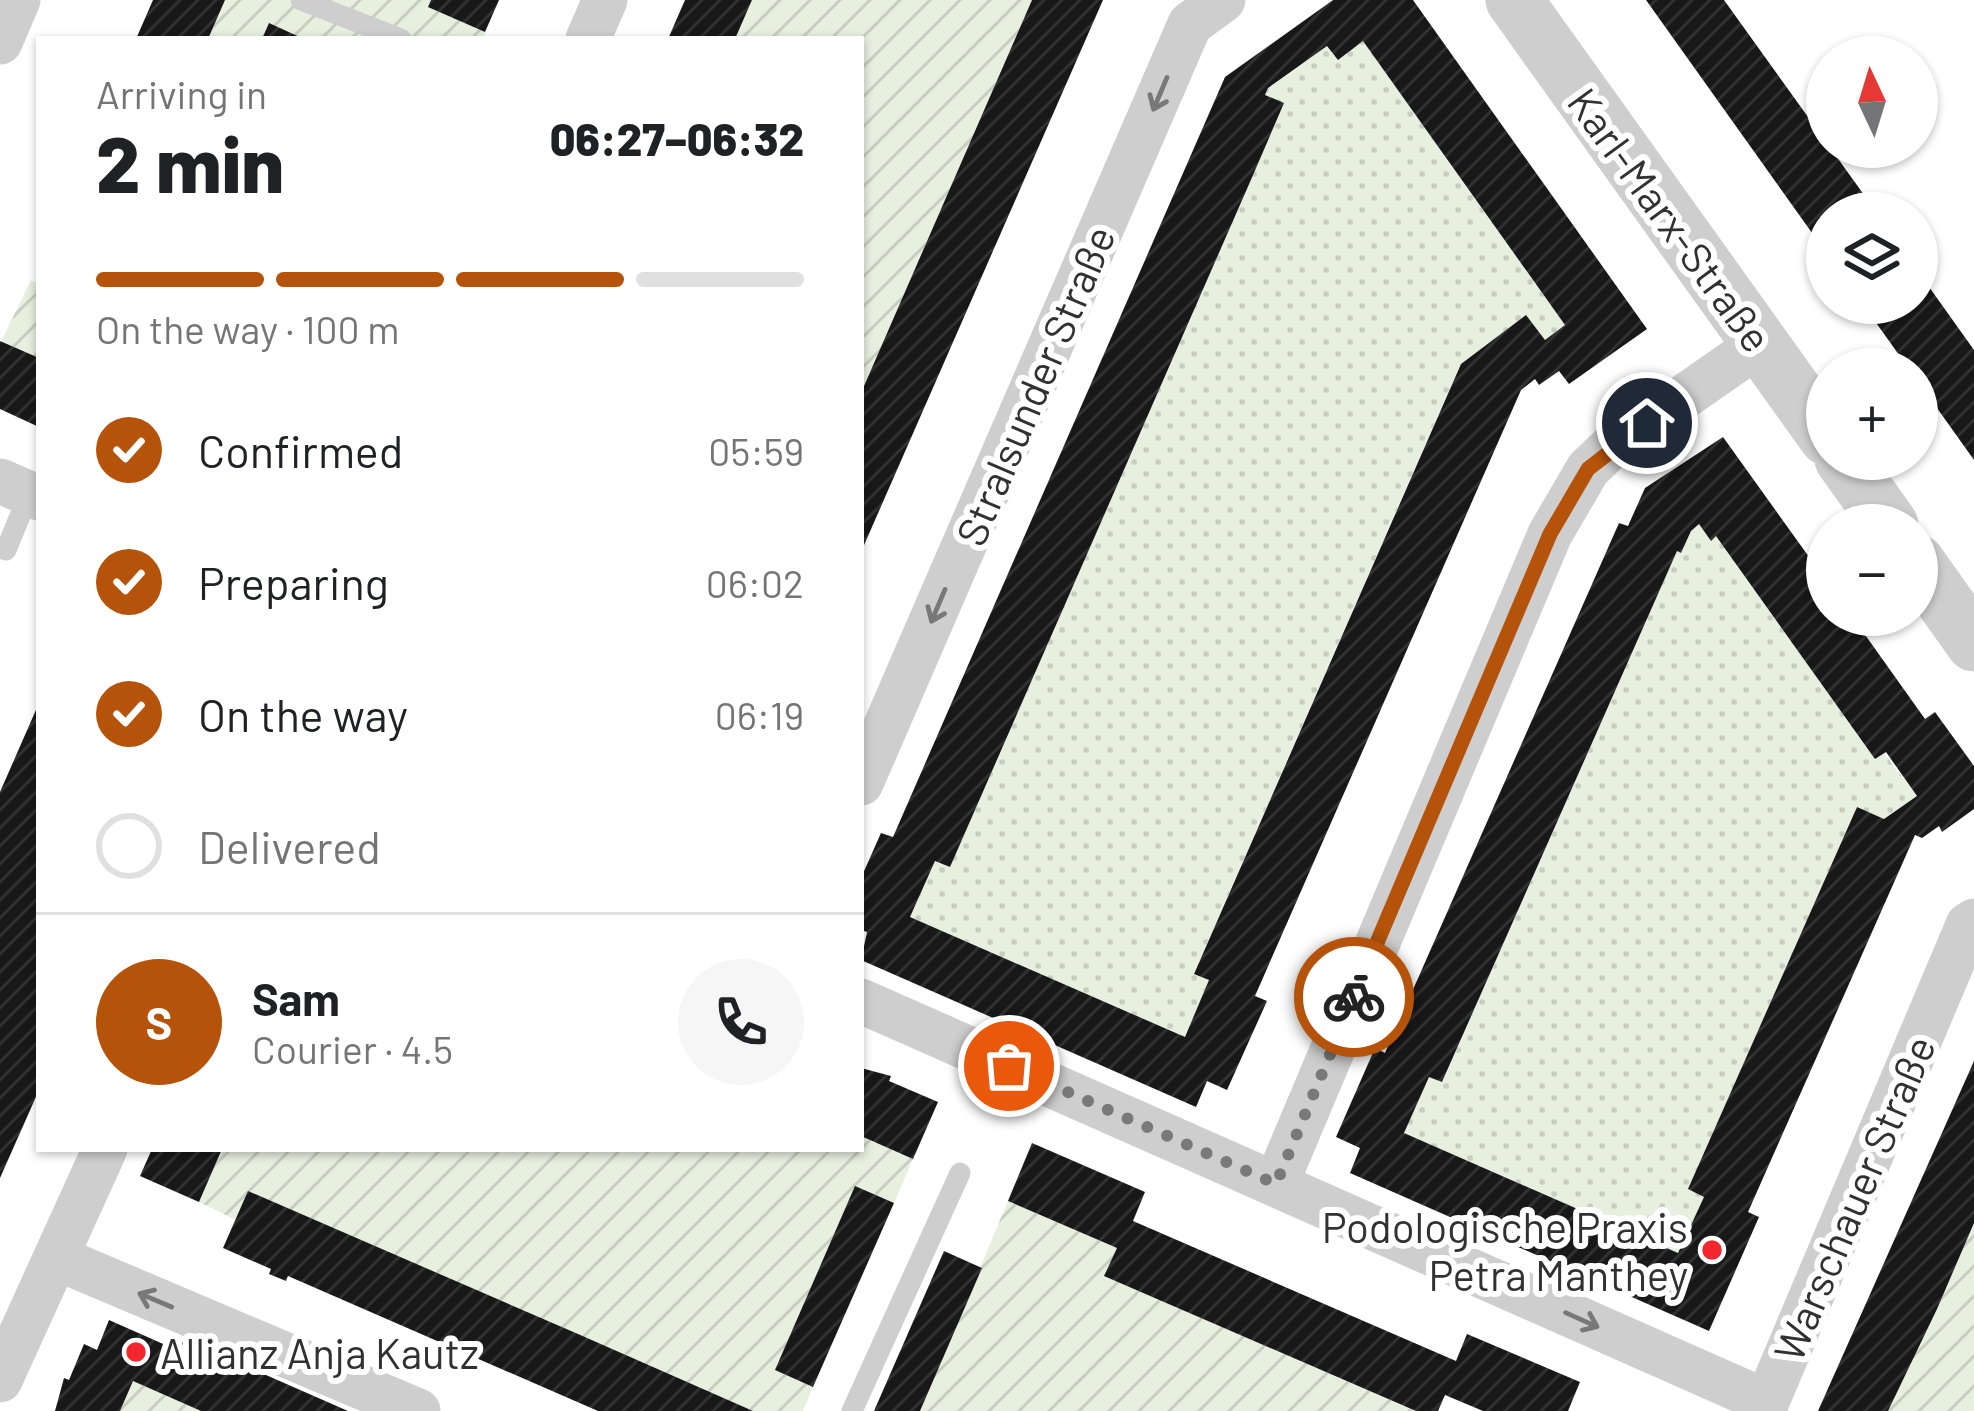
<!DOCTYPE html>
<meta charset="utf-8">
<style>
:root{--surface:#fff;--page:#f6f6f6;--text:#202124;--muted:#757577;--line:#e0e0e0;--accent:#b45309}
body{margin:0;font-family:Barlow,sans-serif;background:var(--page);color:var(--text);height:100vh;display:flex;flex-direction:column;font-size:45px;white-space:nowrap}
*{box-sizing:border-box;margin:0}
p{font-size:39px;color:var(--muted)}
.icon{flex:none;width:66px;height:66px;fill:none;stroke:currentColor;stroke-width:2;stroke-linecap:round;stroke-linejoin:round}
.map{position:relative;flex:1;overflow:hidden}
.side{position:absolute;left:36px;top:36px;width:828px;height:1116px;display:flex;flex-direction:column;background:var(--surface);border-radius:0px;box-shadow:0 3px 9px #0004}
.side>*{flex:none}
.needle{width:78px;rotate:356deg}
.tools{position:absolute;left:1806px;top:36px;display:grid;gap:24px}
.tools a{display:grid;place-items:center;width:132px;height:132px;border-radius:50%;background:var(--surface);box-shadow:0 3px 9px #0004;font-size:60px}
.pin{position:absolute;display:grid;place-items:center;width:102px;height:102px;color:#fff;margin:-51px;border:6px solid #fff;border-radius:50%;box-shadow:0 3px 12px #0007}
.courier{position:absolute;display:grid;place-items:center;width:120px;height:120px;margin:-60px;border:9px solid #b45309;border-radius:50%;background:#fff;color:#222;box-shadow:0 3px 15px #0007}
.summary em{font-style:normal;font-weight:800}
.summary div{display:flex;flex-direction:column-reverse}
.summary{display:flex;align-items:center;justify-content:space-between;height:204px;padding:0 60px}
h1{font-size:78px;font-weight:800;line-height:90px}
.bar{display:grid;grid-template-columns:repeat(4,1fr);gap:18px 12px;align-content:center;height:144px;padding:0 60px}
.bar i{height:15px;border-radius:9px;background:var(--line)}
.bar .on{background:var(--accent)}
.bar p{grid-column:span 4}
.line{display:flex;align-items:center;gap:30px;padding:0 60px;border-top:3px solid var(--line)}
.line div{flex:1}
.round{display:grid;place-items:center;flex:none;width:126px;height:126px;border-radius:63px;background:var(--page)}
ol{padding:0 60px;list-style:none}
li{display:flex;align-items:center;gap:36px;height:132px}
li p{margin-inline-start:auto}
li .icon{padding:12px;border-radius:50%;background:var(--accent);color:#fff;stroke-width:4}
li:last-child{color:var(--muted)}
li i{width:66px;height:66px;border:6px solid var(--line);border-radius:50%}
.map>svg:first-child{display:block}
</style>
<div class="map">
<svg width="1974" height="1411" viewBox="0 0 1974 1411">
<defs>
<pattern id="grass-dots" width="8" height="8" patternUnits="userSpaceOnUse" patternTransform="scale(3)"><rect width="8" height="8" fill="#e7efdf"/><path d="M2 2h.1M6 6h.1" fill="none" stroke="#c7cdc0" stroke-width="1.8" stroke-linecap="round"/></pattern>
<pattern id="garden-furrows" width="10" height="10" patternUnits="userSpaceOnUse" patternTransform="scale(3)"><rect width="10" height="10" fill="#e7efdf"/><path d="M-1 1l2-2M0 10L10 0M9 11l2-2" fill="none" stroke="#c7cdc0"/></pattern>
<pattern id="building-hatch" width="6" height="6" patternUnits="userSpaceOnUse" patternTransform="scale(3)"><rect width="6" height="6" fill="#181818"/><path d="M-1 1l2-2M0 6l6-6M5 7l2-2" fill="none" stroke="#313131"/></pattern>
</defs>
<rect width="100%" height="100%" fill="#fff"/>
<path fill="url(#grass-dots)" d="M1363,41L1565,325L1545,340L1526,315L1460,365L1194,973L1209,980L1185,1037L910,917L935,861L950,866L1268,88L1327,46L1338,60Z
M1699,524L1712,540L1716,536L1917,796L1884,819L1857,808L1689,1188L1704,1197L1678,1253L1404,1133L1429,1077L1443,1081L1677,551L1681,553L1691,531Z"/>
<path fill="url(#garden-furrows)" d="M225,0H431L429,7L485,32L484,39H208Z
M752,0H1032L861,393V39H735Z
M31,280L39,284V358L1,342Z
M861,1136L913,1159L894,1203L776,1370L813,1387L803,1411H753L236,1220L199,1202L222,1149H861Z
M1008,1201L1117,1248L1105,1275L1416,1411H920Z
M1974,1223V1411H1888Z
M133,1381L201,1411H120Z"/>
<path fill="url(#building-hatch)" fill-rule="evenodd" d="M153,0H225L208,39H136Z
M431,0H499L485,32L428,7Z
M685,0H752L735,39H668Z
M1032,0H1103L861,552V393Z
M1333,0H1413L1647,329L1569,384L1559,371L1539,385L1535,379L1521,390L1255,996L1267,1001L1227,1090L1207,1081L1196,1107L861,960L867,932L861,930V878L881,833L893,837L1225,77ZM1363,41L1565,325L1545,340L1526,315L1461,364L1194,974L1209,980L1185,1037L910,917L935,861L950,867L1250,182L1284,103L1265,95L1268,88L1327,46L1338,60Z
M1646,0H1724L1877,213H1827V254Z
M269,23L304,39H262Z
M1917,270L1974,350V460L1917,380V369H1909L1862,303H1917Z
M0,341L39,358V427L0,409Z
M1723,437L1827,582V615H1851L1925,719L1935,712L1974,766V809L1942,832L1939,826L1922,838L1915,835L1748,1212L1759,1217L1709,1331L1350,1173L1360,1148L1336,1137L1375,1048L1385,1053L1619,523L1628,526L1645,488ZM1699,524L1711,541L1716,536L1875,759L1886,752L1917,796L1884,819L1857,807L1688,1189L1704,1197L1678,1253L1404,1133L1429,1077L1442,1082L1677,551L1681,553L1691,531Z
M39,703V1090L0,1178V792Z
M1974,1061V1223L1937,1309L1888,1411H1818Z
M861,1068L891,1076L889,1081L938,1102L913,1159L861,1136Z
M1032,1143L1145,1192L1133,1221L1456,1361L1467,1334L1580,1382L1568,1411H1483L1445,1395L1438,1411H1416L1104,1276L1117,1248L1008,1201Z
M152,1149H222L199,1202L140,1176Z
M855,1186L894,1203L813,1387L775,1370Z
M248,1191L578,1334L753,1411H598L288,1276L286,1281L269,1274L271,1269L223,1248Z
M944,1251L982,1268L920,1411H874Z
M109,1320L179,1351L184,1339L348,1411H201L133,1381L120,1411H55L64,1378L69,1380L84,1344L97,1350Z"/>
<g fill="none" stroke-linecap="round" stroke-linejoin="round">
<path stroke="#cecece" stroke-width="21" d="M301,0L401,39
M6,550L29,494
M852,1411L960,1173"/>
<path stroke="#cecece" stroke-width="45" d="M588,39L605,0
M0,42L18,0
M0,481L39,498
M861,783L1190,24L1223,0
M861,1001L1767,1402
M1276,1184L1550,534L1588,469L1610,448L1760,344
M57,1258L418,1411
M0,1380L105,1149
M1763,1411L1968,925L1974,921"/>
<path stroke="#cecece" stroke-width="57" d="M1514,0L1827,437
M1843,459L1890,525
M1917,563L1974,643"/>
</g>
<defs><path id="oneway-shaft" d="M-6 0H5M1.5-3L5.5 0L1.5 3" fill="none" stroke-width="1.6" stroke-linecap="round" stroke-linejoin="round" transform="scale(3)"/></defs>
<g stroke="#787878">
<use href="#oneway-shaft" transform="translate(1160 94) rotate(113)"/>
<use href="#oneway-shaft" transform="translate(938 606) rotate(113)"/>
<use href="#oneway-shaft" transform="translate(155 1300) rotate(-157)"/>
<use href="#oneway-shaft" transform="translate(1582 1320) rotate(24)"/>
</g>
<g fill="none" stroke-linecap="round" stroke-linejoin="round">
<path stroke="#797979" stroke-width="12" stroke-dasharray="0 21.6" d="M1009,1066L1276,1184L1354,997"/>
<path stroke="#b45309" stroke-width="15" d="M1354,997L1550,534L1588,469L1647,423"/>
</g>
<g fill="#f5272e" stroke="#fff" stroke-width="4.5">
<circle cx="1712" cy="1250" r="12"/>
<circle cx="136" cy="1352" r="12"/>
</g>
<g text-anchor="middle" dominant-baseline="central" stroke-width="12" stroke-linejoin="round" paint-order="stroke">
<g font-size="42" fill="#313131" stroke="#fff">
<text transform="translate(1671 219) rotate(54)">Karl-Marx-Straße</text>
<text transform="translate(1034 385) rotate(-67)">Stralsunder Straße</text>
<text transform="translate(1853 1198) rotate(-67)">Warschauer Straße</text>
</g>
<g font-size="42" fill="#313131" stroke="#fff" text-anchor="end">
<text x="1688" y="1226">Podologische Praxis<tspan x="1688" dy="48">Petra Manthey</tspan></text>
<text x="160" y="1352" text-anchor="start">Allianz Anja Kautz</text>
</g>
</g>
</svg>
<div class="tools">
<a><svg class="needle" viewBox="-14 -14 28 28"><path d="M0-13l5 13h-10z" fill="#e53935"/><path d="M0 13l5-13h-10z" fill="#757577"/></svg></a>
<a><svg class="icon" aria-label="layers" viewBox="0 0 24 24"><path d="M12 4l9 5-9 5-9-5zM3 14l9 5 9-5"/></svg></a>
<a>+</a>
<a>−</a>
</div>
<div class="pin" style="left:1009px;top:1066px;background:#ea580c"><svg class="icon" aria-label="bag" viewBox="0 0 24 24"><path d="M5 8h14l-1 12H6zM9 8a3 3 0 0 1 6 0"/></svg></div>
<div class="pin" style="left:1647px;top:423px;background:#1f2937"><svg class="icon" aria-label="home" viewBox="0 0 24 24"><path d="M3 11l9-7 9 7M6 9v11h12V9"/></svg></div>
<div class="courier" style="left:1354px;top:997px"><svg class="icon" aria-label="bike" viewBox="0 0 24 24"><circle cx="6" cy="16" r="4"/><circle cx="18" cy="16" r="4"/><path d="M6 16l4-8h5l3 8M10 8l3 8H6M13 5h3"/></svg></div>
<section class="side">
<div class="summary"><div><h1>2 min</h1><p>Arriving in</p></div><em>06:27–06:32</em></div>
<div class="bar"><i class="on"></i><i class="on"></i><i class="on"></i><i></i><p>On the way · 100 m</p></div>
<ol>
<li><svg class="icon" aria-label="check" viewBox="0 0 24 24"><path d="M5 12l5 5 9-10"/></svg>Confirmed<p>05:59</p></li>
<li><svg class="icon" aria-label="check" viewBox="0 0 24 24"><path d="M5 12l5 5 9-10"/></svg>Preparing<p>06:02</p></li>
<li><svg class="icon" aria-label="check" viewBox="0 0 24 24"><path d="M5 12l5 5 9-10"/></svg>On the way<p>06:19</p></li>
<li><i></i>Delivered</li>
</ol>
<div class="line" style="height:216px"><b class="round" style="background:var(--accent);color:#fff">S</b><div><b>Sam</b><p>Courier · 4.5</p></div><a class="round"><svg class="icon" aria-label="phone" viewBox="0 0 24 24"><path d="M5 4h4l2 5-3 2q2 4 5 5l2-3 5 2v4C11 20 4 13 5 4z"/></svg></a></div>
</section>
</div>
